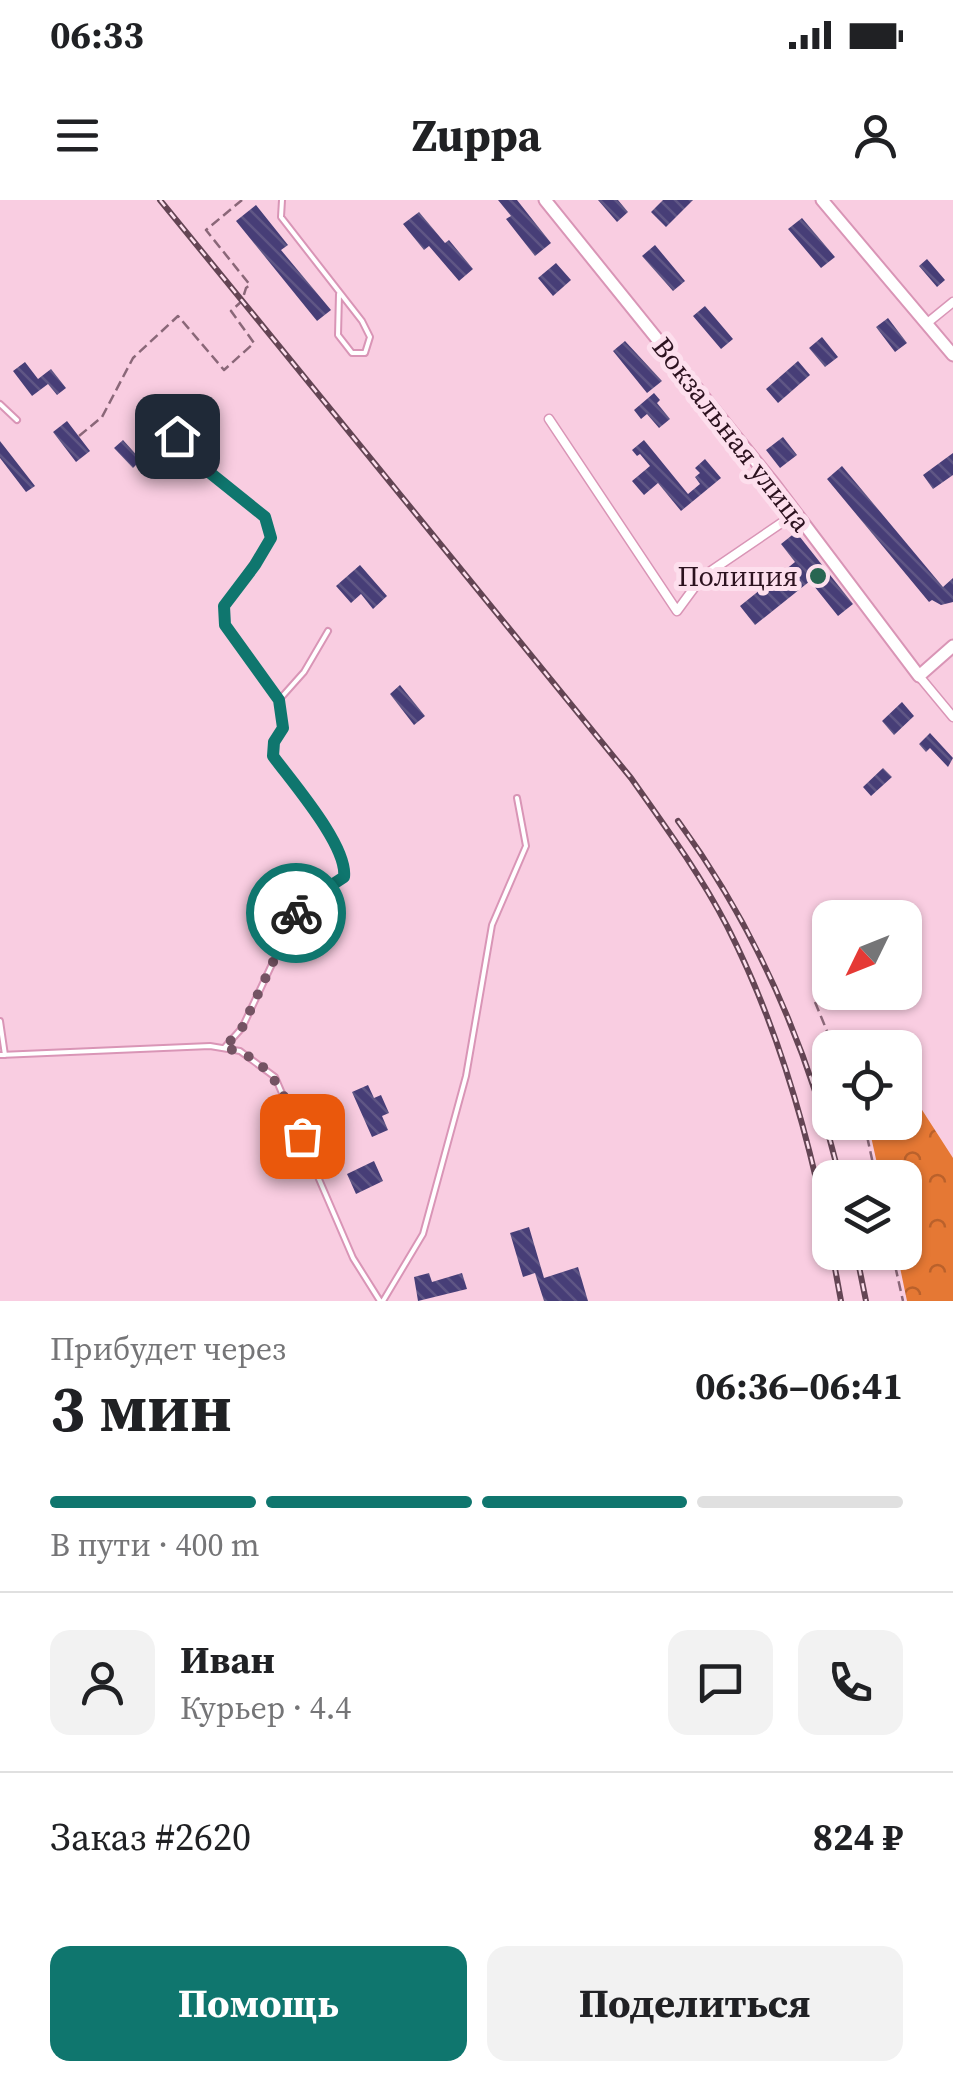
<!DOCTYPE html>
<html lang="ru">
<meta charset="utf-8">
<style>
:root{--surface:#fff;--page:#f2f2f2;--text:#202124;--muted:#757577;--line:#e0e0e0;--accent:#0f766e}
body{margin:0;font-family:"Source Serif 4",serif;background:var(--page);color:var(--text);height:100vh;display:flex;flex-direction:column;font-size:38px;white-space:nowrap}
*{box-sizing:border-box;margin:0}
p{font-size:32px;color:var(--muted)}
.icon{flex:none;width:55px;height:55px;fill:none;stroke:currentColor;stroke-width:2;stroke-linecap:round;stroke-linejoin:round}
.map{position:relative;height:1101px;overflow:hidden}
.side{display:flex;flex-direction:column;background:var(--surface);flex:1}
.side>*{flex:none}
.needle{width:65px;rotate:227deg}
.fabs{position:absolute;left:812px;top:700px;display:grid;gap:20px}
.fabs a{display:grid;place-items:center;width:110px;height:110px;border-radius:20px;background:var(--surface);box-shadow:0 2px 8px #0004;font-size:50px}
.pin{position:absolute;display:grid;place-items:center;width:85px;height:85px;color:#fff;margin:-42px;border-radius:20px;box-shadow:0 5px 15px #0006}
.courier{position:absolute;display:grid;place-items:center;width:100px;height:100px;margin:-50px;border:8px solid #0f766e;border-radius:50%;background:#fff;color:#222;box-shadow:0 2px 12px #0007}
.overview em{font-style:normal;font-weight:700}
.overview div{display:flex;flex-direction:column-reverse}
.overview{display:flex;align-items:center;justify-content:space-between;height:170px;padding:0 50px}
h1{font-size:65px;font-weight:700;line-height:75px}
.bar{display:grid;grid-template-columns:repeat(4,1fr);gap:15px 10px;align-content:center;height:120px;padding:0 50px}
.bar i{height:12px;border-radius:8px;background:var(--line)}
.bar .selected{background:var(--accent)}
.bar p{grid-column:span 4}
.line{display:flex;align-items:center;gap:25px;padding:0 50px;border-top:2px solid var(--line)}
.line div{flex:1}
.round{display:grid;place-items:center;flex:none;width:105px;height:105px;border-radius:20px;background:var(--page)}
.button{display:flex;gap:20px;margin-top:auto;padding:20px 50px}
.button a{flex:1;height:115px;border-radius:20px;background:var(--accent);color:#fff;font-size:40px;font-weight:700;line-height:115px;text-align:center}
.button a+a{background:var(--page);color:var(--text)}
.status{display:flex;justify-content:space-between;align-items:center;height:70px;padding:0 50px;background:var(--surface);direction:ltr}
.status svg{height:28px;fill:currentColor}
header{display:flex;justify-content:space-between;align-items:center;height:130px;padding:0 50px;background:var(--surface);font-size:45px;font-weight:700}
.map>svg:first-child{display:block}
</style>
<div class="status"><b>06:33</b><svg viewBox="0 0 49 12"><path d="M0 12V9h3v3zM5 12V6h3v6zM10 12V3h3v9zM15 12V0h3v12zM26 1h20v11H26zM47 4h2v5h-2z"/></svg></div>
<header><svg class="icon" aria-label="menu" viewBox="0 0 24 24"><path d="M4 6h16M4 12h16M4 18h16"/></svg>Zuppa<svg class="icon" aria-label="person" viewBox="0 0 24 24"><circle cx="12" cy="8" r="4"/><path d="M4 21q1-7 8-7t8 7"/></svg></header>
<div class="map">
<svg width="953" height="1101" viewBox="0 0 953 1101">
<defs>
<pattern id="forest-crowns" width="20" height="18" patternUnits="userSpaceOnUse" patternTransform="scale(2.5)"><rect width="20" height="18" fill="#e57834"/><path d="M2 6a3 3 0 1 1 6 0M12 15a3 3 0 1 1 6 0" fill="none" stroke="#ba612b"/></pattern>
<pattern id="building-back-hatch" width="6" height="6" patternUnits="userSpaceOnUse" patternTransform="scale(2.5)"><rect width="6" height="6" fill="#473e77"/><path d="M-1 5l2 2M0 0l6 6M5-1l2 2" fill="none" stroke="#5f5685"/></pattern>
</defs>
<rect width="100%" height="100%" fill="#f9cde1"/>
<path fill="url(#forest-crowns)" d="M915,899L953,958V1101H907L897,1053L905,1052V978L880,977L868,923L905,922V904Z"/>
<path fill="url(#building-back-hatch)" d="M498,0H517L551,43L535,56L506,19L511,16Z
M598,0H618L628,12L617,22Z
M663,0H693L666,27L651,12Z
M256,5L288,45L281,50L331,110L317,121L236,21Z
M419,12L445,43L449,40L473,69L459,81L429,46L424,50L403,24Z
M802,18L835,57L821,68L788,29Z
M655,45L685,81L673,91L642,56Z
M927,59L945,80L937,87L919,66Z
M556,63L571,80L553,96L538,78Z
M705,106L733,139L721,149L693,116Z
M888,118L907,143L895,152L876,127Z
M822,137L838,157L825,167L809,148Z
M625,141L662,181L647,193L613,151Z
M798,161L810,175L778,203L766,189Z
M25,162L38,179L51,169L66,188L57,195L48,184L32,196L13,171Z
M654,193L660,200L657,203L670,219L659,228L647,214L641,219L634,210Z
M67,221L90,251L76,262L53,232Z
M783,237L797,255L780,268L766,250Z
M123,240L141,260L133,268L114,248Z
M644,240L688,294L700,284L695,277L700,273L695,268L705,259L721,278L681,311L658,283L644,295L632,281L650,266L640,254L637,256L632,250Z
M0,241L35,286L26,292L0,258Z
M953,253V275L933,289L923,275Z
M842,266L943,387L953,378V402L941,405L932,400L929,402L827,279Z
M796,332L853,404L838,416L810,381L755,425L740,406L795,362L781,344Z
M360,365L387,396L373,409L361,394L351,403L336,386Z
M400,485L425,516L414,525L390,494Z
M902,502L914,516L894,535L882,521Z
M930,533L953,558L948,567L930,548L926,552L919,544Z
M883,568L892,577L871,596L863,587Z
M368,885L374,898L381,895L389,913L382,916L388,930L372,937L352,892Z
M374,961L383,981L356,994L347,974Z
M529,1027L544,1078L578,1067L588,1101H544L535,1073L523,1077L510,1033Z
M429,1073L432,1082L462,1073L467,1089L418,1101L414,1077Z"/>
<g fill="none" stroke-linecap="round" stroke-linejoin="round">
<g stroke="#d995b6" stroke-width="8">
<path id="lane" d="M282,0L281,17L362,121L370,137L365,153H352L338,135L339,94
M0,204L17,220
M177,236L209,272L265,317L271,338L224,406L225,425L279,500L283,527L273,542V556C292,582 348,646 344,677L297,711L242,828L224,848
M279,500L304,472L328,431
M0,821L5,855
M0,855L210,846L240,851L275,877L353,1058L380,1101
M383,1101L423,1034L466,876L492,725L526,646L517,598"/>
</g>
<g stroke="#d995b6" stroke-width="11">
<path id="street" d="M926,124L953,102
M549,219L677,411L702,377L796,313
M919,476L953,517"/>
</g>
<g stroke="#d995b6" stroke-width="15">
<path id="secondary" d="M545,0L774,284L919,476L953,446
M822,0L953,155"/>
</g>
<path stroke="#8a6778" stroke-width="2.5" stroke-dasharray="10 5" stroke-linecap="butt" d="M79,236L102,217L133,158L178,116L224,170L254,143L231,111L242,101L246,88L250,85L206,30L242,0
M815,802L834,848
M864,922L876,978
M892,1052L903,1101"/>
<use href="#lane" stroke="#fff" stroke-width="4"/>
<use href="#street" stroke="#fff" stroke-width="8"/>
<use href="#secondary" stroke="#fff" stroke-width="11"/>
<g stroke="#644554" stroke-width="6">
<path id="rail" d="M160,0L631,578C665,626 700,674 727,726C778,826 809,934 830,1045
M678,621C757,729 808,848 840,978
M832,1052L841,1101
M856,1052L866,1101"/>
</g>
<use href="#rail" stroke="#fddfed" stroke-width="2.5" stroke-dasharray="8" stroke-linecap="butt"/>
</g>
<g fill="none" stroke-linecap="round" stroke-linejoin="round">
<path stroke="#745363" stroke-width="10" stroke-dasharray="0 18" d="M296,713L242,828L224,848C273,857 284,897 302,936"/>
<path stroke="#0f766e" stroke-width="12" d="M177,236L209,272L265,317L271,338L255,365L224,406L225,425L279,500L283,528L274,542L273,556C292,582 348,646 344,677L312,698L296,713"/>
</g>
<circle fill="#286652" stroke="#fddfed" stroke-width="4" cx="818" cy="376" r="10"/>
<g text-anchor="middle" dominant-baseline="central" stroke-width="10" stroke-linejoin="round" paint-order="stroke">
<g font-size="28" fill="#2c121f" stroke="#fddfed">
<text transform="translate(732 234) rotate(52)">Вокзальная улица</text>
</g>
<g font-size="28" fill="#2c121f" stroke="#fddfed" text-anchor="end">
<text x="798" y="376">Полиция</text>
</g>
</g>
</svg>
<div class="fabs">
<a><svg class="needle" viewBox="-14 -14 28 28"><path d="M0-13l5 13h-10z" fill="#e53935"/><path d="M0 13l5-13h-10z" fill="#757577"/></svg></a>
<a><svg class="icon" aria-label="locate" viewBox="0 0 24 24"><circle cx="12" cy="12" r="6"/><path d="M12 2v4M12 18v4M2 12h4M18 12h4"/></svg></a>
<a><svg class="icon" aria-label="layers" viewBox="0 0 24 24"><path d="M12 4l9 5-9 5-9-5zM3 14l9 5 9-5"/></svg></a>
</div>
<div class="pin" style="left:302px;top:936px;background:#ea580c"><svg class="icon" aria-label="bag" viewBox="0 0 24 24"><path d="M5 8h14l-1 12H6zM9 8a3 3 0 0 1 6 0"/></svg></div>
<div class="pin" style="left:177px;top:236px;background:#1f2937"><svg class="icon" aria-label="home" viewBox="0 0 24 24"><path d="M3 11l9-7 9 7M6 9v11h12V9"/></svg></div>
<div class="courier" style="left:296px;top:713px"><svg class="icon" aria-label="bike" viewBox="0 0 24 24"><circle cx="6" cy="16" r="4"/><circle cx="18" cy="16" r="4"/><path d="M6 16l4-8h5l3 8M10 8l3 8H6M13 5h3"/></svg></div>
</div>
<section class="side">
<div class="overview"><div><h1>3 мин</h1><p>Прибудет через</p></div><em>06:36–06:41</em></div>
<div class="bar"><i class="selected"></i><i class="selected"></i><i class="selected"></i><i></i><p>В пути · 400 m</p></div>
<div class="line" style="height:180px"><a class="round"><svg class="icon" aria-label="person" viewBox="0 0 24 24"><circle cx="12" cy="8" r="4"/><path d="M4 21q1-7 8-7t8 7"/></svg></a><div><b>Иван</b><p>Курьер · 4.4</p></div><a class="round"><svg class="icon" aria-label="chat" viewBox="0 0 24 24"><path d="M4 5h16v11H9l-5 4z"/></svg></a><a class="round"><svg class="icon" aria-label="phone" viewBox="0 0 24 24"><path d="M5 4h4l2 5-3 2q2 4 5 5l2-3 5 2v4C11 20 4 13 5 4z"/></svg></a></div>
<div class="line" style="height:130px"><div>Заказ #2620</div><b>824 ₽</b></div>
<div class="button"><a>Помощь</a><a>Поделиться</a></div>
</section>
